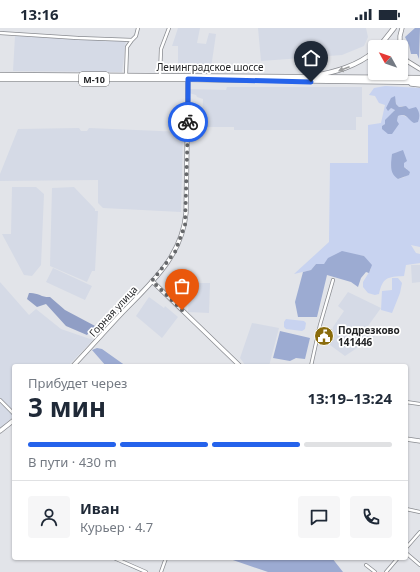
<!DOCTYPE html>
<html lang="ru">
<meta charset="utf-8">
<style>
:root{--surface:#fff;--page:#f6f6f7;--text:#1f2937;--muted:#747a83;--line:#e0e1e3;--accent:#2563eb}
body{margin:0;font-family:"Noto Sans",sans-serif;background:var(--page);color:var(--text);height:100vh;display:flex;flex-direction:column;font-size:15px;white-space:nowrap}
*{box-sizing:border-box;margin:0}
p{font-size:13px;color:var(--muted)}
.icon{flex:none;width:22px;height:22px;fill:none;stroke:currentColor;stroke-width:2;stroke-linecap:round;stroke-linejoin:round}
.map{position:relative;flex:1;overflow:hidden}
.sheet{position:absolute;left:12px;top:336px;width:396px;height:196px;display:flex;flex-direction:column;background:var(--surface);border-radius:4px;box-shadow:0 1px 3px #0004}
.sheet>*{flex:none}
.needle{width:26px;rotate:310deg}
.controls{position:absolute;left:368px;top:12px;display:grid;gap:8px}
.controls a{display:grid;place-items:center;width:40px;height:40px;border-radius:4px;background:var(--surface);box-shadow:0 1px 3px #0004;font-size:20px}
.pin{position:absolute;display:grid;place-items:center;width:34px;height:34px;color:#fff;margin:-41px -17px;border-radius:50% 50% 50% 0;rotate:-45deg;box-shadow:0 0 4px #0007}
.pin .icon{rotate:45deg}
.courier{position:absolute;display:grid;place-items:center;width:40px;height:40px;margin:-20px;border:3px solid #2563eb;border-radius:50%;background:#fff;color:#222;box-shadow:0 1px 5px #0007}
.summary em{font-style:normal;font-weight:700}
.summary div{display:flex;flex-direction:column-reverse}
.summary{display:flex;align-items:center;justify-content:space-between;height:68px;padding:0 16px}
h1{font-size:26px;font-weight:700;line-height:30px}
.bar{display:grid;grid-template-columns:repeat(4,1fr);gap:6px 4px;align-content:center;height:48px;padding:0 16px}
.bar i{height:5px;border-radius:3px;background:var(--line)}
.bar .current{background:var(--accent)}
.bar p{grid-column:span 4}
.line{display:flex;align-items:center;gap:10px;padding:0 16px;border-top:1px solid var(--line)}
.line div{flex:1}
.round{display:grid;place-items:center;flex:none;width:42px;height:42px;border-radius:4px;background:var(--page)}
.status{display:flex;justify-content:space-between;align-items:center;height:28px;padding:0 20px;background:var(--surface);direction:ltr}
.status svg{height:11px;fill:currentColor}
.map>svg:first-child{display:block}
</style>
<div class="status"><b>13:16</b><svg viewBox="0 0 49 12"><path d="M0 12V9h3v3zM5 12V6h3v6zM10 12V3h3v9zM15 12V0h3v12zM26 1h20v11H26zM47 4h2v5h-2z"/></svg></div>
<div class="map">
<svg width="420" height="544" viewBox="0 0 420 544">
<rect width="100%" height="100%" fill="#e2e4e9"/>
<path fill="#d5dae6" d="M178,0H200L197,15L206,16L209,5L216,6L211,40L178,41V18H172Z
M258,0H366L368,9L364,18L342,27L261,33Z
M15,8L126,13L122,44L13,43Z
M227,59H362V89H356V102H234V99H202L203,71L197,69L196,67L189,65V61L226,62Z
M79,100L81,103H87L89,100L183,104L181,184L103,180L98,175V152L0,153V146L18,101Z
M12,159H36L44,166L41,237L32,248L24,247L2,206H11Z
M74,159L95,181V183H98L95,243H92L87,254L50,238L52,160Z
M411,237H420V254L412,255Z
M53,240L92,258L85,272L46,254Z
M0,254L29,287L36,281L61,301L93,312L68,338H14V383L0,370Z
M189,255H210L209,285L188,284Z
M348,264L381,280L368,298L375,308L345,328L330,317L333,299L344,283L338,278Z
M149,269L164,280L165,278L178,289L162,310L136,288Z
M252,295L279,300L269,338L245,337L240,330Z
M0,375L14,388L0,401Z"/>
<path fill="#c8d3f0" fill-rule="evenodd" d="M385,58L420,60V219L411,217L416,225L420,226V235L406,237L404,248C387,249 383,249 379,266L375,267L368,265L363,259V254L371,241L364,228C343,225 340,222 324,236H316L311,242L294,246L329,214L330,135H368V97L381,95L385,77L379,75L375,68L369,67L374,60ZM396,72V76L399,79L402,78L409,81V90L402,87L398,88L397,93L382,98C387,96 393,86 395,81L391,80ZM399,124L404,135V139L407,141L405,149L398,151L391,138L395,125Z
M392,250H398L402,255L400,265L392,285L381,282L382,263L392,262Z
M286,291L304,293L306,295L305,301L302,303L286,301L284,299V294Z"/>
<path fill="#9cabd2" d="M415,0H420L419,31L417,26H411L409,17L405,9Z
M395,68L396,76L399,79L406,78L409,81L416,79C420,84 420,89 418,94L414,95C408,92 407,84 398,88L397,93L399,96L392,106H388L382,101V98L385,96V92L395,82L391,80L388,83L386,80L391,70Z
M403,122L407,133L404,135V139L410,144L409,147L398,151C389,145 391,136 392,126Z
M342,223L364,228L372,237L369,245L366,244L361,250L358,259L351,254L327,247L317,289H298L295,274L303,244L311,242L316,236H324L328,230Z
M280,303L310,310L305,331L296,330L290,333L273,330Z
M97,320L102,321L126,338H106L92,322Z
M227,530H332L343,544H268Z"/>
<path fill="#909ec5" d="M29,265C37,264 43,270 50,269L65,282L97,299V301L93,300L87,307L66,298L46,276L37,279L27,271Z"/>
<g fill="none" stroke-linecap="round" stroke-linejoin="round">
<g stroke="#8a8c91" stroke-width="4">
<path id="street" d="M0,5L78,10L132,12L136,8L138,0
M126,47L127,19L132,12
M160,47L161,21L169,0
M311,338L320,297L333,252
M0,372L14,386
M406,374L420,376
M406,481L420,484
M406,520L420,504
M406,525L420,537
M114,530L146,544
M366,537L375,544
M161,544L166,530
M386,544L398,530"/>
</g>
<g stroke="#8a8c91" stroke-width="5">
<path id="secondary" d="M400,19V8L402,0
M401,23L407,33L420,41
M411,56L420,57
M152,253L240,338
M73,338C89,321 105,303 121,286C150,256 182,229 186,185L188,51
M0,403L14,392
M406,411L420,413"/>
</g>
<g stroke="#8a8c91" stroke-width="5.5">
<path id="primary" d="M379,19L394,0
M313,48C336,44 357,38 375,23"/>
</g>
<g stroke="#8a8c91" stroke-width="6">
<path id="highway" d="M0,47L420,50
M0,51H188L420,54"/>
</g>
<use href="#street" stroke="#fff" stroke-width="2.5"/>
<use href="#secondary" stroke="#fff" stroke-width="3.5"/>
<use href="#primary" stroke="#fff" stroke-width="4"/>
<use href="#highway" stroke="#fff" stroke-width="4.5"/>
</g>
<defs><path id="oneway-solid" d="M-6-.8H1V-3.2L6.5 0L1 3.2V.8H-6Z"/></defs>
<use fill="#9c9d9e" href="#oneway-solid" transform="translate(344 41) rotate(159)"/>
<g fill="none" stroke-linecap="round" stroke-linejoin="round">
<path stroke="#66686b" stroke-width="4" stroke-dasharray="0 7.2" d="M182,282L152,253L175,224L185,197L188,94"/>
<path stroke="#2563eb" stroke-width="5" d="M188,94V51L311,54"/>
</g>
<defs>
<g id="civic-disc" transform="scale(1)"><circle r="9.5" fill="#8a6c0c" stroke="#fff"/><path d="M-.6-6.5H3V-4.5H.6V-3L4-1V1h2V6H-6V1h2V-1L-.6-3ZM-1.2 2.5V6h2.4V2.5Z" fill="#fff"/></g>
</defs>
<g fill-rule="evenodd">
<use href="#civic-disc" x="324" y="308"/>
</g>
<g text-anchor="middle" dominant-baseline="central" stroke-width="3.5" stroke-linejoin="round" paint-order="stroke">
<rect fill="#fff" stroke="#666668" stroke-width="1" x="79" y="44" width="30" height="14" rx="3"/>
<g font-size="9" font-weight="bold" fill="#242527">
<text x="94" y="51">М-10</text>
</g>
<g font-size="10" fill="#242527" stroke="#fff">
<text x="210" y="39">Ленинградское шоссе</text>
<text transform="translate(113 283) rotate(-47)">Горная улица</text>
</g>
<g font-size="10" font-weight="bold" fill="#242527" stroke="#fff" text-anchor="start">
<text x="338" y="302">Подрезково<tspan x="338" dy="12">141446</tspan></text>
</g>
</g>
</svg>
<div class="controls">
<a><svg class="needle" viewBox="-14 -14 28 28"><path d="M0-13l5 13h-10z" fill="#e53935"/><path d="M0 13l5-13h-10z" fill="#747a83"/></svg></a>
</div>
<div class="pin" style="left:182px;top:282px;background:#ea580c"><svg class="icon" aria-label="bag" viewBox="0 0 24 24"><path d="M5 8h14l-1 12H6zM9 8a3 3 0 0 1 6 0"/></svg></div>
<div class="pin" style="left:311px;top:54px;background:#1f2937"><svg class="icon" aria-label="home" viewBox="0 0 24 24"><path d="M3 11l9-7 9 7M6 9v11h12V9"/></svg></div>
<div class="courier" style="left:188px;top:94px"><svg class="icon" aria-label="bike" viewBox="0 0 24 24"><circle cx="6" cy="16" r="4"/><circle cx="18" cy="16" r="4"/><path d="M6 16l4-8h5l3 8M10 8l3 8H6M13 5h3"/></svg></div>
<section class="sheet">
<div class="summary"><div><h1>3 мин</h1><p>Прибудет через</p></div><em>13:19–13:24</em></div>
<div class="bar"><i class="current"></i><i class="current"></i><i class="current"></i><i></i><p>В пути · 430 m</p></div>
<div class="line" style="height:72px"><a class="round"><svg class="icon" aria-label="person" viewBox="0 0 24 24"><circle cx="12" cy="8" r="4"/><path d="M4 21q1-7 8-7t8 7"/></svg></a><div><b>Иван</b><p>Курьер · 4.7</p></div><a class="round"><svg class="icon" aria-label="chat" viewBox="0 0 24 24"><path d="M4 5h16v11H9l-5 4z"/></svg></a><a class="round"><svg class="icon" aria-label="phone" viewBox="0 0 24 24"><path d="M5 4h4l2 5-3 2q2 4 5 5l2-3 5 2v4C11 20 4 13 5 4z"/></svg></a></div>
</section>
</div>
